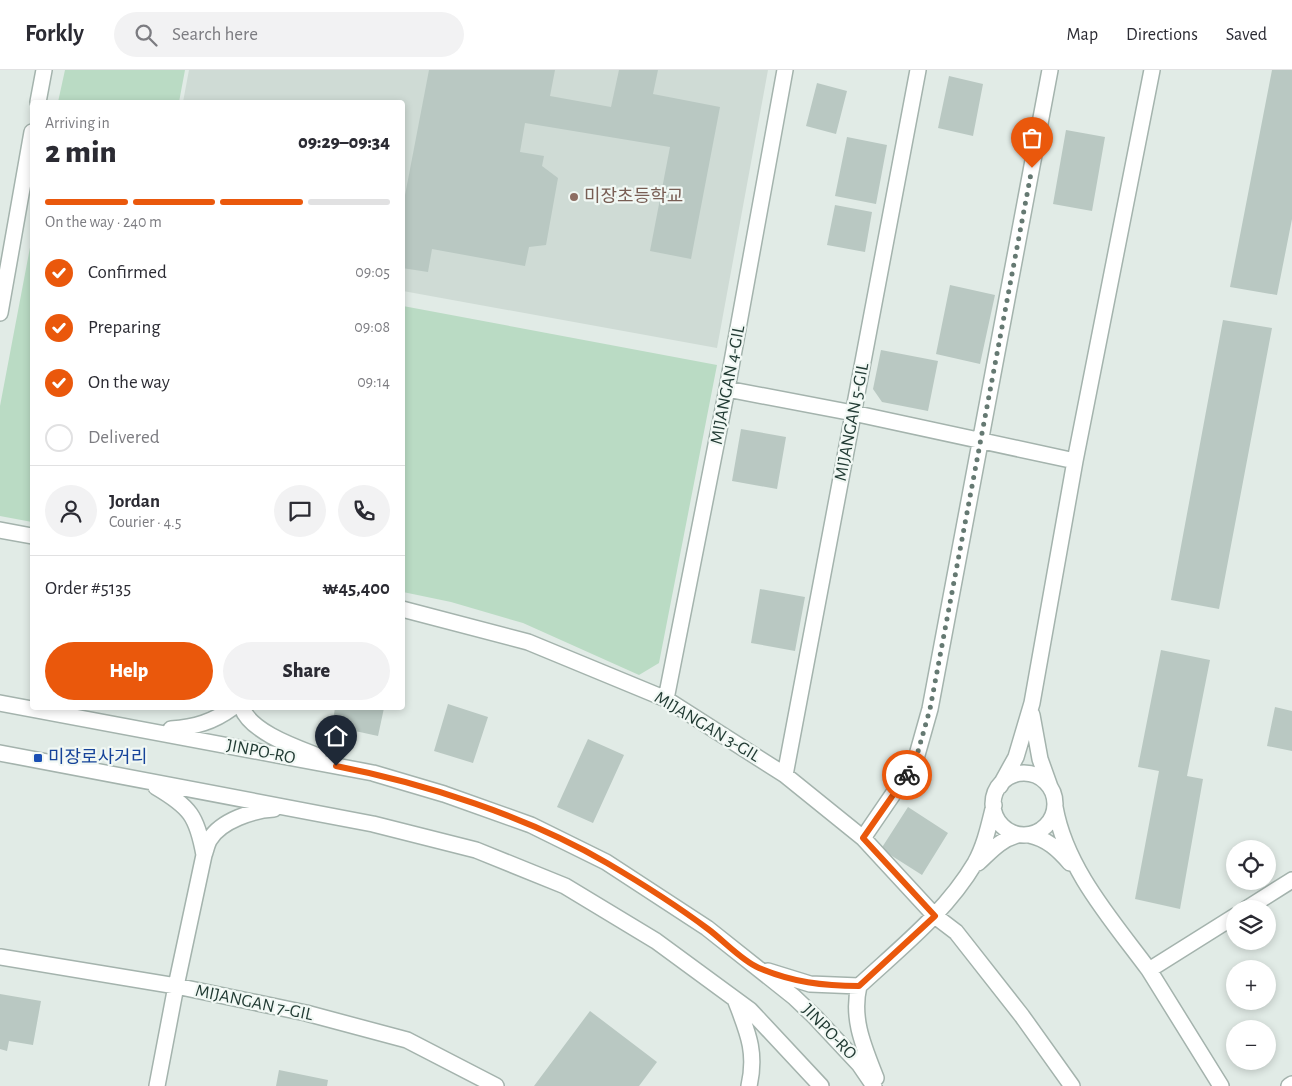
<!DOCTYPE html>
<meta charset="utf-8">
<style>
:root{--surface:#fff;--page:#f2f2f3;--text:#2b2b33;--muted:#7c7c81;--line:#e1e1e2;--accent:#ea580c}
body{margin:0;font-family:"Alegreya Sans","Noto Sans KR",sans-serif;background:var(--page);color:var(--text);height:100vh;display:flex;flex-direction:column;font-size:19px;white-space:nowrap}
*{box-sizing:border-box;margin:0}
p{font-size:16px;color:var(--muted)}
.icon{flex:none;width:28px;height:28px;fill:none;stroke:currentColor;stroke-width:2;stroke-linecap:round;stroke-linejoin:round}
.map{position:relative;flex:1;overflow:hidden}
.drawer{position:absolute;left:30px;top:30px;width:375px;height:610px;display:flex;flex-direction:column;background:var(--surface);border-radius:5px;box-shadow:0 2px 8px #0003}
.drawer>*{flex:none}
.buttons{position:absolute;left:1226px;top:770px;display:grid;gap:10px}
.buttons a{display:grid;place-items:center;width:50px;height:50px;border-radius:50%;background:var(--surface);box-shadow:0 2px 8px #0003;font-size:25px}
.pin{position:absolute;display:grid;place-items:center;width:42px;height:42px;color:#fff;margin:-51px -21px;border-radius:50% 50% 50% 0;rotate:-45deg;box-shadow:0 0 5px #0007}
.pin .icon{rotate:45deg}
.courier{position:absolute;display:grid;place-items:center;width:50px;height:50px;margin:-25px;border:4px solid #ea580c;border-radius:50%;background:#fff;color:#222;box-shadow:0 1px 6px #0007}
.overview em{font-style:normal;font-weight:800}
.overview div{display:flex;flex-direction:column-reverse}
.overview{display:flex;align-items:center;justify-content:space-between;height:85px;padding:0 15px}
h1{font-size:32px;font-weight:800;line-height:38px}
.bar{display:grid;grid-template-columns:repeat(4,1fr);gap:8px 5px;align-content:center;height:60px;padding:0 15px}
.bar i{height:6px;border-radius:4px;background:var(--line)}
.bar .current{background:var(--accent)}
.bar p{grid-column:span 4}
.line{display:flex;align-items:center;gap:12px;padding:0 15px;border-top:1px solid var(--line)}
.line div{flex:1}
.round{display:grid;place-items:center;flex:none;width:52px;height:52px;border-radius:26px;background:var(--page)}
ol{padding:0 15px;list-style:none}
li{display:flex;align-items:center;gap:15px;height:55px}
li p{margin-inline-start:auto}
li .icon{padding:5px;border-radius:50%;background:var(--accent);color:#fff;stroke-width:4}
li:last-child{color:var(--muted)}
li i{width:28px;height:28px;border:2px solid var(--line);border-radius:50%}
.cta{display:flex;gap:10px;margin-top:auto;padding:10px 15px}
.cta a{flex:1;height:58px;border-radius:30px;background:var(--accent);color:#fff;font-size:20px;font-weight:800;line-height:58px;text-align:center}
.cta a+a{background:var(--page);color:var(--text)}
header{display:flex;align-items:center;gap:30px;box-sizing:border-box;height:70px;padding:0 25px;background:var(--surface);border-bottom:1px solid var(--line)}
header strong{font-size:24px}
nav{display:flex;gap:28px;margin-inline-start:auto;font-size:18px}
.search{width:350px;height:45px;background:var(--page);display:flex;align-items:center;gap:12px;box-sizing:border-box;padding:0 18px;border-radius:28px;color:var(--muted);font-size:19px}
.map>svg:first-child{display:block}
</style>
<header>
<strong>Forkly</strong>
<div class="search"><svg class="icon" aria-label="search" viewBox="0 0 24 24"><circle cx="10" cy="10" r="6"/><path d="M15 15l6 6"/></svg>Search here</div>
<nav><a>Map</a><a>Directions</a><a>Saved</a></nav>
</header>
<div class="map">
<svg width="1292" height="1016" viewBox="0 0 1292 1016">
<rect width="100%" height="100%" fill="#e1ebe6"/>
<path fill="#cfdbd5" d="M189,0H768L717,278L403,221L402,32H183Z"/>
<path fill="#badbc4" d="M65,0H185L179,32H58Z
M32,167V452L0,446V336Z
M403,236L717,295L659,593L639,605L523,553L451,532L403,522Z"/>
<path fill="#b9c8c2" d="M429,0H555L550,26L611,37L619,0H658L653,24L720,37L691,189L650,181L670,77L525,53L520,82L544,86L542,96L558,108L546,175L529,177L525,196L432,179L428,202L402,198V141Z
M1272,0H1292V149L1277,225L1230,217Z
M949,6L983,14L973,66L938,58Z
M817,13L847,21L836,64L806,56Z
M1066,60L1105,67L1092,141L1053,134Z
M847,67L887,75L876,134L835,126Z
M835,135L872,142L865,182L827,175Z
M950,215L995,225L980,294L936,284Z
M1223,250L1272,258L1219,539L1171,530Z
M881,280L938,291L928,341L882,332L873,319Z
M741,359L786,367L777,419L732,411Z
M760,519L805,527L795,581L751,573Z
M1161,580L1210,590L1187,706L1203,709L1180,839L1135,829L1159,701L1138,697Z
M448,634L488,647L473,693L434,681Z
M1275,637L1292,641V681L1267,676Z
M335,638H384L378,666L332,656Z
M588,669L624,685L593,753L557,737Z
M908,737L948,763L922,805L881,779Z
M0,924L41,931L33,975L9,971L7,981L0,979Z
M590,941L657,992L639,1016H534Z
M279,1000L328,1010L327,1016H276Z"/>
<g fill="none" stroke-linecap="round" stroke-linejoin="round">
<g stroke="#a4b3ad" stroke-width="18">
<path id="minor" d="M38,32L44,0
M0,243L32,62
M727,319L853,343L1075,391
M0,460L32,466
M402,539L528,572L666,629L785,705L863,768L935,846L956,862L1022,946L1072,1016
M666,629L727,319L785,0
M0,633L373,703L444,724L531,755L606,792L707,858L794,927L815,947L859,994L874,1016
M242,638C251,662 295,677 318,686
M1032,645L1040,689L1050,717
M171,659C195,657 213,652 232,638
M0,683L373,754L476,780L565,816L656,871L750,940L821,1016
M993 734a31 31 0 1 1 62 0a31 31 0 1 1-62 0Z
M785,705L918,0
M1000,716L1016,687L1032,633L1075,391L1152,0
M156,717C190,737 197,746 204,785C206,780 207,773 210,769C221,751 253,740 274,739
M1055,737C1066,799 1112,850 1149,900L1235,846
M1029,765C1047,769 1058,779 1070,793
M863,768L915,692L930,639L1050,0
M978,793C991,781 1001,769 1018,765
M1246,839L1292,810
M0,887L176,916L306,943L407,970L496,1016
M1149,900L1221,1016
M768,901L810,914L859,916C851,949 864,977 876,1008
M859,916C900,878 946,842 975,793C985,775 989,755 994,735
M735,929C747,961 757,981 749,1016
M157,1016L176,916L204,785
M1289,1016L1292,1014"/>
</g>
<use href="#minor" stroke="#fff" stroke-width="15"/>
</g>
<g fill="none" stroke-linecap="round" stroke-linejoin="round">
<path stroke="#657972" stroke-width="5" stroke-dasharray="0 9" d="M907,705L915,692L930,639L1032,98"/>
<path stroke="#ea580c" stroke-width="6" d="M336,696C424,713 529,747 607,793C641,813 676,835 708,859C723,870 742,891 759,898C792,912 823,916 859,916L935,846L863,768L907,705"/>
</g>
<circle fill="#8d6e63" stroke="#f1f8f4" stroke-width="2" cx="574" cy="127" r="5"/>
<rect fill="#1a4fb4" stroke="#f1f8f4" stroke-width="2" x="33" y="683" width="10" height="10" rx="2.5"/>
<g text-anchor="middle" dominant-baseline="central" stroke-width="4.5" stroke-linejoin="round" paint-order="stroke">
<g font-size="18" fill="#785e54" stroke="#f1f8f4" text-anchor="start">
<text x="584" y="127">미장초등학교</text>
</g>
<g font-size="18" fill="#223b34" stroke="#f1f8f4">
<text transform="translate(728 315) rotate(-79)">MIJANGAN 4-GIL</text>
<text transform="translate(852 352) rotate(-79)">MIJANGAN 5-GIL</text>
<text transform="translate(707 657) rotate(31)">MIJANGAN 3-GIL</text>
<text transform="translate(261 682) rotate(11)">JINPO-RO</text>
<text transform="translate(254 933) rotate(12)">MIJANGAN 7-GIL</text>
<text transform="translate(829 962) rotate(46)">JINPO-RO</text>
</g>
<g font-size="18" fill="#164399" stroke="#f1f8f4" text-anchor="start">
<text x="48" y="688">미장로사거리</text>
</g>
</g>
</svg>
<div class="buttons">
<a><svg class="icon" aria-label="locate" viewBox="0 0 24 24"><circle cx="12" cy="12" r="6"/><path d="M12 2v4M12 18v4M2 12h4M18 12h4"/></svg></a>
<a><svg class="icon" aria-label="layers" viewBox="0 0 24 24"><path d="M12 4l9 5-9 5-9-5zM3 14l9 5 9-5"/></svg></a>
<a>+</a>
<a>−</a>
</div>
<div class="pin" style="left:1032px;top:98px;background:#ea580c"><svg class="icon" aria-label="bag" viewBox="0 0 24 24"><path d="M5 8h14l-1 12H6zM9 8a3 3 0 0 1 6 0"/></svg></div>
<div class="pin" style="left:336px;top:696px;background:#1f2937"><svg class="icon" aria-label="home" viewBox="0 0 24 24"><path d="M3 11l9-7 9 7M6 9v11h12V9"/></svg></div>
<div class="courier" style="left:907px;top:705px"><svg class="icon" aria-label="bike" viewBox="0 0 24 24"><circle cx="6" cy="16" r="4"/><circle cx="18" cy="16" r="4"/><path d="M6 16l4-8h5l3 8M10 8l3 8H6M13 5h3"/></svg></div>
<section class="drawer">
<div class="overview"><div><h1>2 min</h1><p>Arriving in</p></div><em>09:29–09:34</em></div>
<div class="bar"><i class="current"></i><i class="current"></i><i class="current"></i><i></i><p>On the way · 240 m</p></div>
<ol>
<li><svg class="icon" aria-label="check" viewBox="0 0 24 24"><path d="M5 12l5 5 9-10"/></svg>Confirmed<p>09:05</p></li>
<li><svg class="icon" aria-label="check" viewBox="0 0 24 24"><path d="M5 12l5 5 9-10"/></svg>Preparing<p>09:08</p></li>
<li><svg class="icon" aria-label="check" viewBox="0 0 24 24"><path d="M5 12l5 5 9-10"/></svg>On the way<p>09:14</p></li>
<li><i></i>Delivered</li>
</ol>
<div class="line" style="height:90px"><a class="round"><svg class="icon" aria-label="person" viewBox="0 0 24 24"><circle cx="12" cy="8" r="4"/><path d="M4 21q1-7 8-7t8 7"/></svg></a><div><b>Jordan</b><p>Courier · 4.5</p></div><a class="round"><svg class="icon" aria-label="chat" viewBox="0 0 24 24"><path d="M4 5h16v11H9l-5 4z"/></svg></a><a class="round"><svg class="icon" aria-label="phone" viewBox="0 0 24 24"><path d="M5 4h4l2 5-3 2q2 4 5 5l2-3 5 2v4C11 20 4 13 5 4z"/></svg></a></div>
<div class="line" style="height:65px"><div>Order #5135</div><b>₩45,400</b></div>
<div class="cta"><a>Help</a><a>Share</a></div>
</section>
</div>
